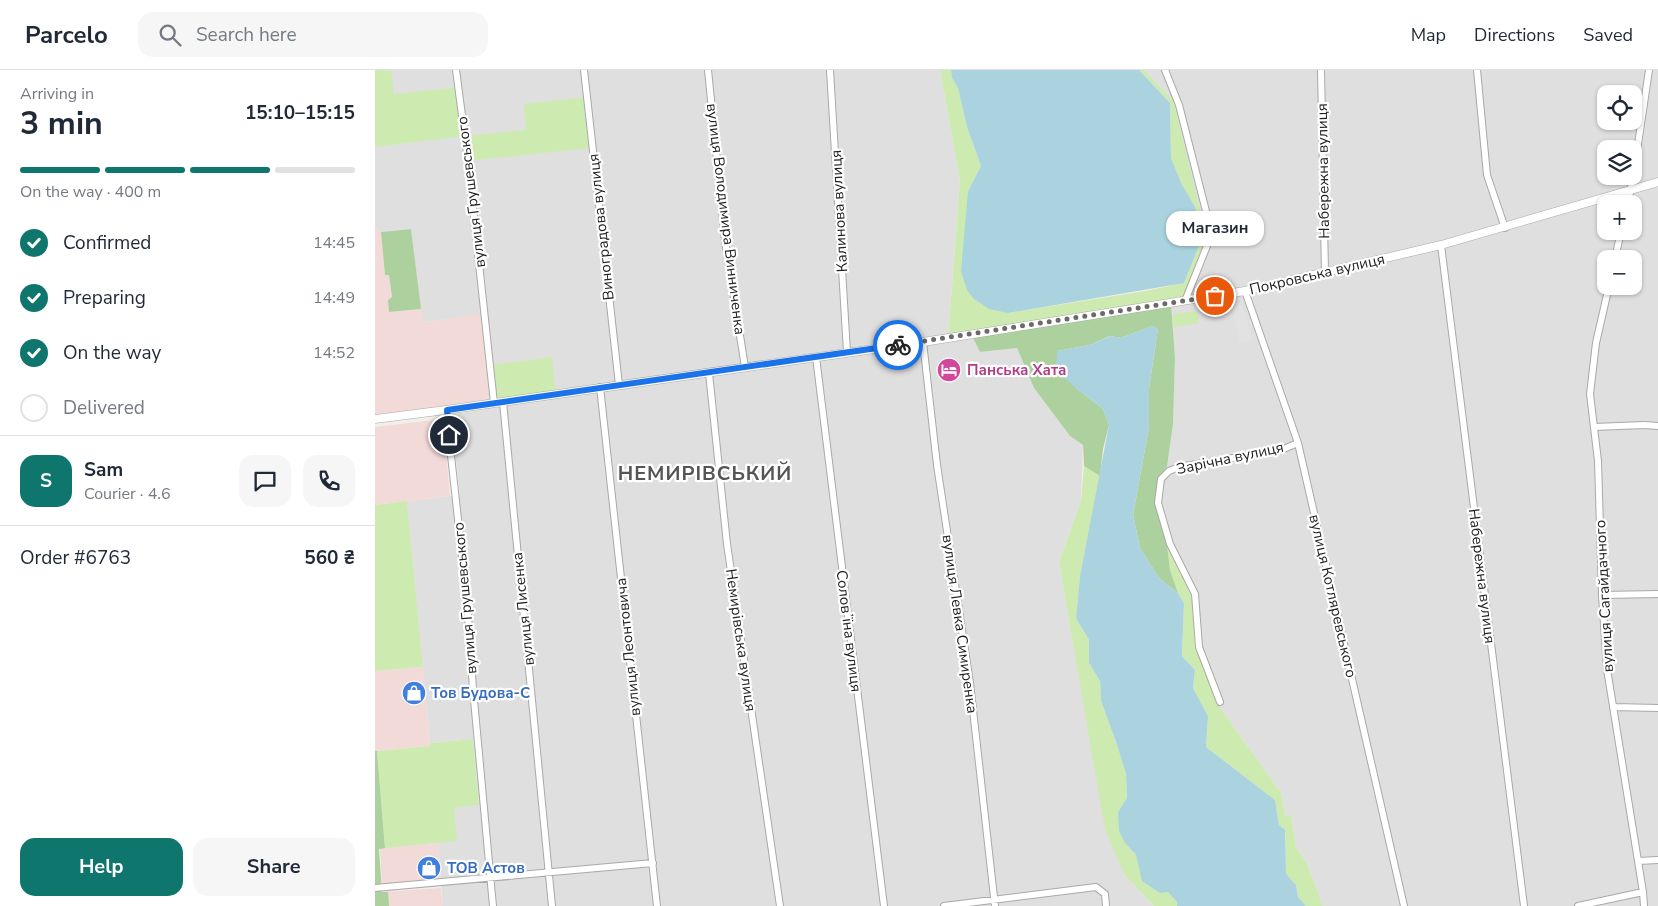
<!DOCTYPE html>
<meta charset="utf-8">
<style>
:root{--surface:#fff;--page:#f6f6f7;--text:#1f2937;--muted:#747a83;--line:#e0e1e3;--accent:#0f766e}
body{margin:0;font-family:"Nunito Sans",sans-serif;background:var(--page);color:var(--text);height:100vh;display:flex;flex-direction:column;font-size:19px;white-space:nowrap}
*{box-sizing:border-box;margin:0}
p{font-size:16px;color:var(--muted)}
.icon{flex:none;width:28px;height:28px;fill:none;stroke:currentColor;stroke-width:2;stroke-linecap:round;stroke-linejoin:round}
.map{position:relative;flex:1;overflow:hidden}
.details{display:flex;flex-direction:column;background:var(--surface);width:375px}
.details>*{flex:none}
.tools{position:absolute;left:1222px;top:15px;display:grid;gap:10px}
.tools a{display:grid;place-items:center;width:45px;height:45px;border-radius:10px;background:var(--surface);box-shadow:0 1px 4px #0004;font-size:25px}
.pin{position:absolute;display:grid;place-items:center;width:42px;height:42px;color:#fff;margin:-21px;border:2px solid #fff;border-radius:50%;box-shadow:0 1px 5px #0007}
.courier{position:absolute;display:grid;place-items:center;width:50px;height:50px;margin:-25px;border:4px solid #1a73e8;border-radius:50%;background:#fff;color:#222;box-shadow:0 1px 6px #0007}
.bubble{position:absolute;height:35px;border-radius:15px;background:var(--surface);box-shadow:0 1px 4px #0004;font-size:16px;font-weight:700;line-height:35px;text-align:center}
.head em{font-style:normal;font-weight:700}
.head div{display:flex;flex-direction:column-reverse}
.head{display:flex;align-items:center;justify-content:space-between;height:85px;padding:0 20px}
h1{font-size:32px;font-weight:700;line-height:38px}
.bar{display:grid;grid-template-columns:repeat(4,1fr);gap:8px 5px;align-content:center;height:60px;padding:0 20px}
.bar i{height:6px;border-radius:4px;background:var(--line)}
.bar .active{background:var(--accent)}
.bar p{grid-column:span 4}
.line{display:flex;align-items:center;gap:12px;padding:0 20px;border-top:1px solid var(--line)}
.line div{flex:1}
.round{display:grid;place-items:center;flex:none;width:52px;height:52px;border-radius:15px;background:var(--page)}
ol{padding:0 20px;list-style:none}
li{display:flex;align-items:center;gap:15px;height:55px}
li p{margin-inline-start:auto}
li .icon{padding:5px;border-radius:50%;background:var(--accent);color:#fff;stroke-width:4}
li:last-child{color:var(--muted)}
li i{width:28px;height:28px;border:2px solid var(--line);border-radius:50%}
.cta{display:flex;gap:10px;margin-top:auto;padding:10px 20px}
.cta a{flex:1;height:58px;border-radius:15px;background:var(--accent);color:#fff;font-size:20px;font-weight:700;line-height:58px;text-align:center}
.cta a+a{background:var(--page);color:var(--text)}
header{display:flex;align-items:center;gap:30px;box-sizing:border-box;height:70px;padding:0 25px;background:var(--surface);border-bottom:1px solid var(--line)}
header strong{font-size:24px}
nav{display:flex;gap:28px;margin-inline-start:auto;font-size:18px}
.search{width:350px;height:45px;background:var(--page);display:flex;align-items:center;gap:12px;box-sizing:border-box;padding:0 18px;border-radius:15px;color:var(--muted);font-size:19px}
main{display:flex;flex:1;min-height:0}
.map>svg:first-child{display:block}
</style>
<header>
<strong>Parcelo</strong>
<div class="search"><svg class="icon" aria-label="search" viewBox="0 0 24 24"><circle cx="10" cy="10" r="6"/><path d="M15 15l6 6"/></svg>Search here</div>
<nav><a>Map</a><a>Directions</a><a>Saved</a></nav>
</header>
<main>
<section class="details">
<div class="head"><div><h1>3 min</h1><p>Arriving in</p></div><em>15:10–15:15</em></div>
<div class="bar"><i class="active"></i><i class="active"></i><i class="active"></i><i></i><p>On the way · 400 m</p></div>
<ol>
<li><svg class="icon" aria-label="check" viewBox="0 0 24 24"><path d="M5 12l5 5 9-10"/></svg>Confirmed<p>14:45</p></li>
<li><svg class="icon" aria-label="check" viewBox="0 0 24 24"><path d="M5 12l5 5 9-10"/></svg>Preparing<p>14:49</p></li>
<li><svg class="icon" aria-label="check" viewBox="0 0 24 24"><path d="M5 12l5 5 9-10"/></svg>On the way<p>14:52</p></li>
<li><i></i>Delivered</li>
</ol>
<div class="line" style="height:90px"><b class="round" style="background:var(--accent);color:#fff">S</b><div><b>Sam</b><p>Courier · 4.6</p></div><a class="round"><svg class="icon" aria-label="chat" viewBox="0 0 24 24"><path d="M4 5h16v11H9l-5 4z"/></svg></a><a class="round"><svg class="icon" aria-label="phone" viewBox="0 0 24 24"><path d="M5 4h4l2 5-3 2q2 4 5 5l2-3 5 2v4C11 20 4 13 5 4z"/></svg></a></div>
<div class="line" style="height:65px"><div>Order #6763</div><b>560 ₴</b></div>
<div class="cta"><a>Help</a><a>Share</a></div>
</section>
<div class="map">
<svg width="1283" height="836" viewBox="0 0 1283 836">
<rect width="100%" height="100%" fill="#f2efe9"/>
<path fill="#e0dfdf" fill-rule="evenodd" d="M0,0H565L585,110L573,267L596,264L605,282L642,278L659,318L695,366L708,375L706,431L684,492L702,595L750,806L779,836H68L63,773L79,737L104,735L98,669L55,673L32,431L85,425L76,347L80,344L120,337L110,245L47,252L36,159L6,162L0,156Z
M769,0H1283V836H948L932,793L921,777L916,745L910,746L906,723L844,636L822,578L816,525L792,475L780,432L783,408L792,397L798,354L800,288L796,233L798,30ZM1231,24H1259V51H1231ZM1231,79H1259V106H1231ZM1231,134H1259V161H1231ZM1231,189H1259V216H1231Z"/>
<path fill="#f2dad9" d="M0,156L6,162L10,205H14L17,228L15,242L46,239L48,252L110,244L119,333L0,349Z
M68,349L75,426L0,435V357Z
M48,597L55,676L0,681V601Z
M63,773L66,809L7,815L5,778Z
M66,818L68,836H0L5,822Z"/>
<path fill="#cdebb0" d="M0,0H16L19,24L83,17L90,66L151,60L149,34L212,27L217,78L93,91L90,66L0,77Z
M565,0H576L577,8L583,18L592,57L606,96L593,121L633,243L770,221L809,213L827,167L820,137L806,113L796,88L795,33L764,0H769L798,30L824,135L830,168L810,231L573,268L585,110Z
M822,241L824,253L799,257L798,244Z
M177,287L181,324L119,333L115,295Z
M709,396L725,406L705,506L701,548L714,570V593L725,611L726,631L741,672L751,704L752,728L743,742L750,773L802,832V836H779L750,806L730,760L684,492L706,431Z
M32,431L48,597L0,601V435Z
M792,475L816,525L822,578L844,636L906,723L910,746L916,745L921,777L932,793L948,836H931L923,827L921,815L911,805L910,760L904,755L900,730L831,677L833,646L818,618L820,600L807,586L809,533L803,523L795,500Z
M98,669L104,735L79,738L82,771L10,778L2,681L55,676V673Z"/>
<path fill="#add19e" d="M36,159L46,239L14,242L13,230L17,227L14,205H10L6,162Z
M796,233L800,288L798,354L792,397L783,408L780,432L792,475L795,500L803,523L784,508L765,478L758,445L774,357V318L783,259L777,256L746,268L735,266L715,275L682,281L701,318L728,339L734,355L728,379L725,406L709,396L708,375L695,366L659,318L642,278L605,282L596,264Z
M0,681H2L10,778L4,779L7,822H13L14,836H0Z"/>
<path fill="#e2e2e2" d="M864,234L867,236L878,270L865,274L857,236Z"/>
<path fill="#aad3df" d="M576,0H764L795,33L796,88L806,113L820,137L827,168L809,213L633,243L614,239L599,229L592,220L586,201L593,121L606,96L592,57L583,18L577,8Z
M777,256L783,259L774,318V357L758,445L765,478L784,508L803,523L809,533L807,586L820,600L818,618L833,646L831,677L900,730L904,755L910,760L911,804L921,815L923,827L931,836H802V832L793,822L785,823L767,811L761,785L750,773L744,761L743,742L752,728L751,704L741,672L726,631L725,611L714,593V570L701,548L705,506L734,355L728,339L701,318L681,301L682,281L715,275L736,266L746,268Z"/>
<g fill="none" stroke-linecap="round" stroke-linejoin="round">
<g stroke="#a9a9a9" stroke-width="8">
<path id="minor" d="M81,0L93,91L119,333
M209,0L244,315
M333,0L350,171L370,297
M455,0L472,282
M790,0L804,35L834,153V171L810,231
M946,0L950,203
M1102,0L1112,105L1130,158
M1259,101L1274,0
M1253,134L1258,106
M1066,175L1149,836
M1240,189L1246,161
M1234,216L1221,273L1215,324L1223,391L1227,525L1232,599L1268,822L1269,836
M870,221L923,373L1029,836
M548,272L562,395L595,613L620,836
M441,287L509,836
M334,303L352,474L405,836
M225,317L282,836
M128,332L177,836
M71,340L92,531L98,619L118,836
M1219,357L1269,355L1283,356
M1227,525L1283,524
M845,632L824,577L820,524L795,474L783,433L786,409L794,401L804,397L906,380L923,373
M1238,637L1283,638
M1263,791L1283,790
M0,818L278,793
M569,836L721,817L730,824L731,836
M1203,836L1268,822"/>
</g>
<g stroke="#a9a9a9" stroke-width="9">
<path id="tertiary" d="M0,349L71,340L548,272L870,221L1066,175L1283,112"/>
</g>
<use href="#minor" stroke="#fff" stroke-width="6"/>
<use href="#tertiary" stroke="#fff" stroke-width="8"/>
</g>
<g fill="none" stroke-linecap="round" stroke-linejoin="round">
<path stroke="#6b6a68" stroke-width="5" stroke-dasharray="0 9" d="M523,275L840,226"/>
<path stroke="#1a73e8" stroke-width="6" d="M74,365L72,340L523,275"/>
</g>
<defs>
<g id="hotel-disc" transform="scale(1.25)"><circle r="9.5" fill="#d1479c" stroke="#fff"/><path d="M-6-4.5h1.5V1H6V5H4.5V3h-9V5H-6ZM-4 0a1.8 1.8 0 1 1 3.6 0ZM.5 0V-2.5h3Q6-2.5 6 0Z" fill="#fff"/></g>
<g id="shop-disc" transform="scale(1.25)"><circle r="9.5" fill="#3f7fe0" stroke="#fff"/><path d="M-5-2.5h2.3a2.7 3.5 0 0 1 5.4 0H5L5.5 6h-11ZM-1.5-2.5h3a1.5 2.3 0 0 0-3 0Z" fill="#fff"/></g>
</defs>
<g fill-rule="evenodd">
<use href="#hotel-disc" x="574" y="300"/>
<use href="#shop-disc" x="39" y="623"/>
<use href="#shop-disc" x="54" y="798"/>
</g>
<g text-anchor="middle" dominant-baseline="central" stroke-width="4.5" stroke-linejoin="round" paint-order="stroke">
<g font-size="15" fill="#222" stroke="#fff">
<text transform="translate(948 101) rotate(-91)">Набережна вулиця</text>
<text transform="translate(96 122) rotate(-97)">вулиця Грушевського</text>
<text transform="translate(464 141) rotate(-93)">Калинова вулиця</text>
<text transform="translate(351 149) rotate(83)">вулиця Володимира Винниченка</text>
<text transform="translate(226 157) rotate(-96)">Виноградова вулиця</text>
<text transform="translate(942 204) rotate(-13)">Покровська вулиця</text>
<text transform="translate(855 388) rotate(-12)">Зарічна вулиця</text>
<text transform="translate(1107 506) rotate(83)">Набережна вулиця</text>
<text transform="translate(958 526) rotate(77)">вулиця Котляревського</text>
<text transform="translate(1229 526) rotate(-93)">вулиця Сагайдачного</text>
<text transform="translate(90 528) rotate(-95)">вулиця Грушевського</text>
<text transform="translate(148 539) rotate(-96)">вулиця Лисенка</text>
<text transform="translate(585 554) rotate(82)">вулиця Левка Симиренка</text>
<text transform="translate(474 561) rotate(83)">Соловʼїна вулиця</text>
<text transform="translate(366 570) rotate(82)">Немирівська вулиця</text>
<text transform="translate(253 577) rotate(-96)">вулиця Леонтовича</text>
</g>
<g font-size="15" font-weight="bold" fill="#b23c85" stroke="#fff" text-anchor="start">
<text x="592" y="300">Панська Хата</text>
</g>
<g font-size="15" font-weight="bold" fill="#366cbe" stroke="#fff" text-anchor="start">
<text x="56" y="623">Тов Будова-С</text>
<text x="72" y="798">ТОВ Астов</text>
</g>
<g font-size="20" font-weight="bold" letter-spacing="1" fill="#555" stroke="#fff">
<text x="330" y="403">НЕМИРІВСЬКИЙ</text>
</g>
</g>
</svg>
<div class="tools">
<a><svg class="icon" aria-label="locate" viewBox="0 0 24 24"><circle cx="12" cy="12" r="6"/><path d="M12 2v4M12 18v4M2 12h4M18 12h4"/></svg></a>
<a><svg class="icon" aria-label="layers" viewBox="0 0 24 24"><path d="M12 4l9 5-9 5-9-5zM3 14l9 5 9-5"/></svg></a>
<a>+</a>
<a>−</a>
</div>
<div class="pin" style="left:840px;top:226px;background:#ea580c"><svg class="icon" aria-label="bag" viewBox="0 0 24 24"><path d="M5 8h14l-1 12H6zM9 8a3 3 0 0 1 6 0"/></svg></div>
<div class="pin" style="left:74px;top:365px;background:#1f2937"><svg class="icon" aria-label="home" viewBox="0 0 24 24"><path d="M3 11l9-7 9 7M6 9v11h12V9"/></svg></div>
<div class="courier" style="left:523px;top:275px"><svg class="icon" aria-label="bike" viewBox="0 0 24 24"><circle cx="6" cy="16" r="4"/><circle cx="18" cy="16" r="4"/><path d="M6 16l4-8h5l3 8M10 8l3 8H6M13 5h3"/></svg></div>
<div class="bubble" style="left:791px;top:141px;width:98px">Магазин</div>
</div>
</main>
